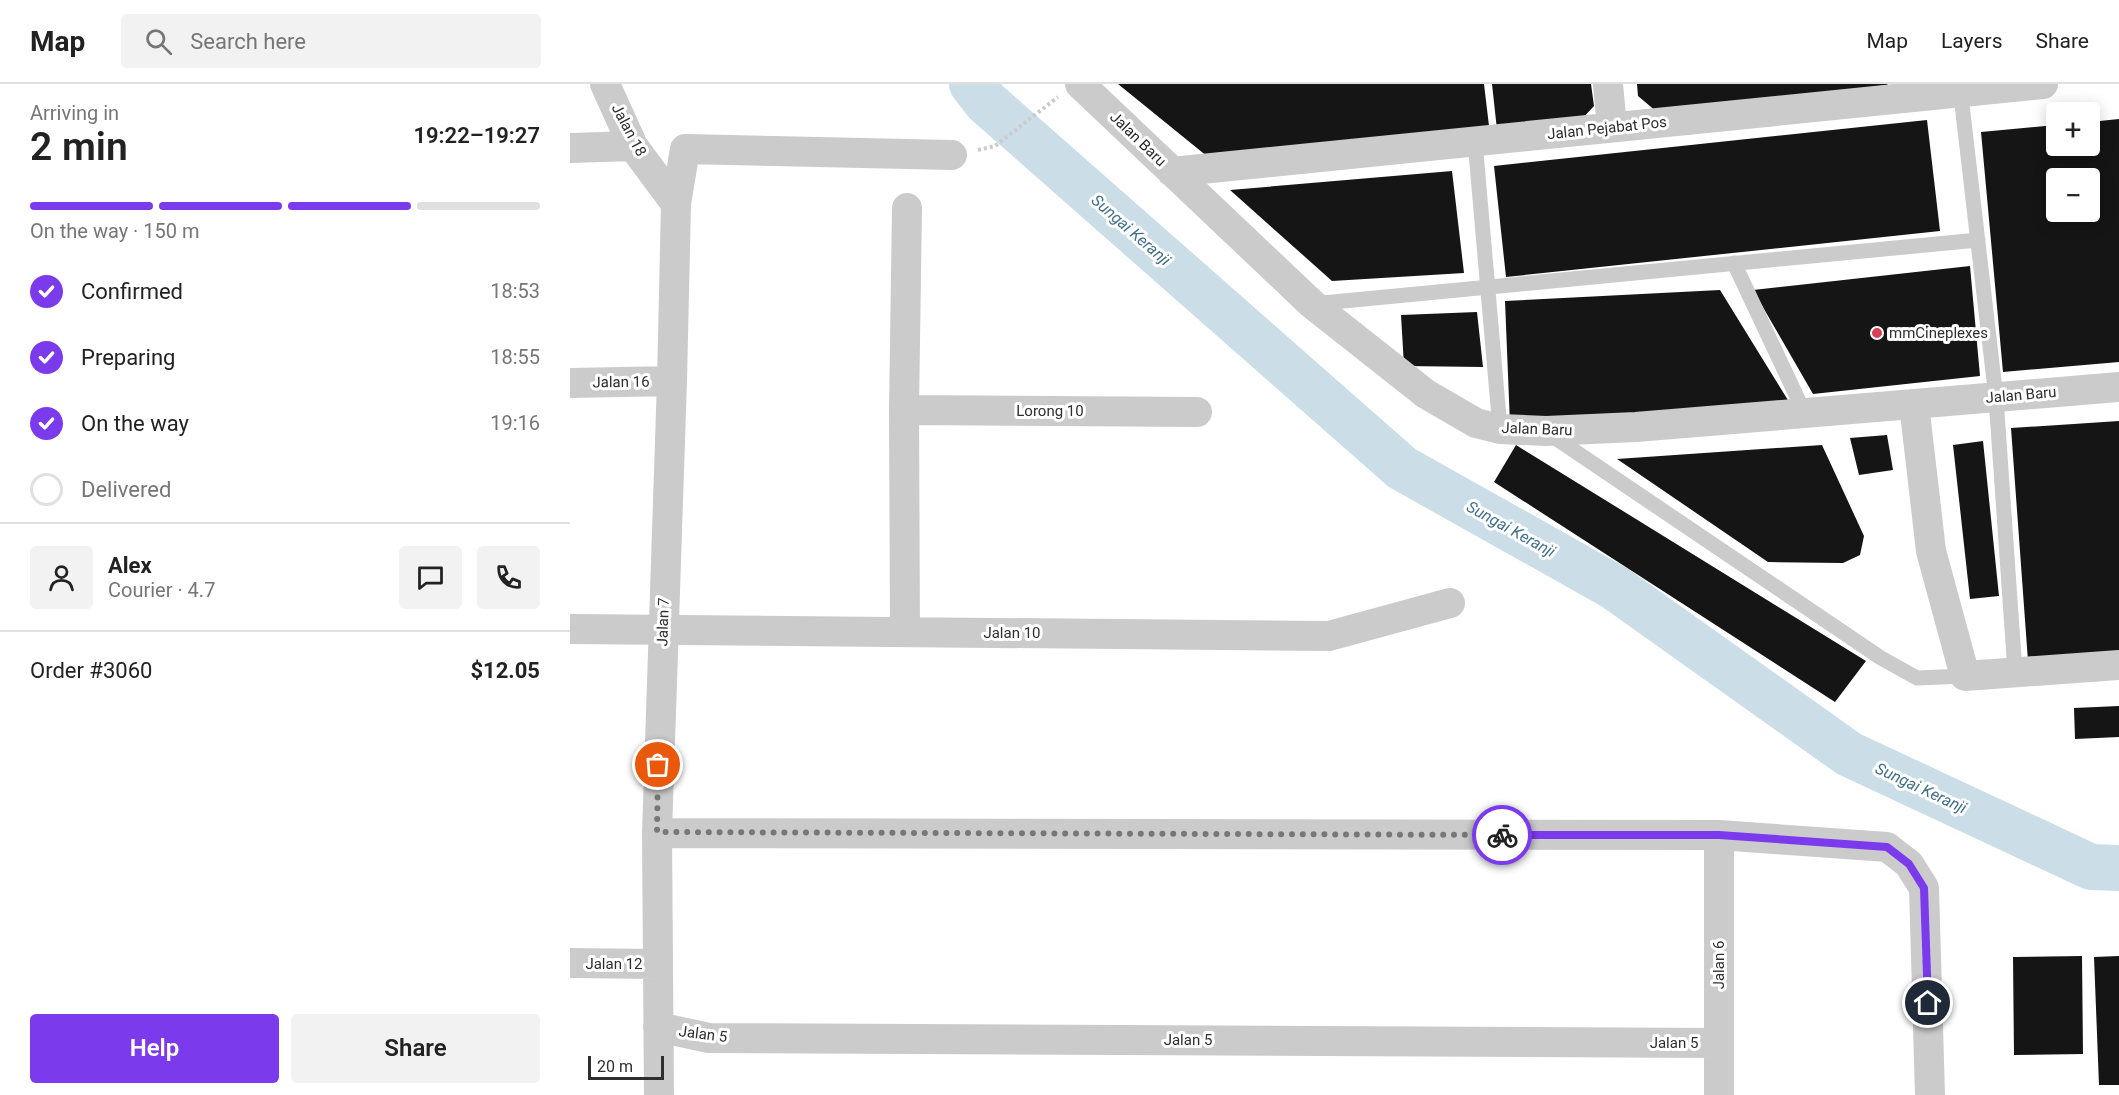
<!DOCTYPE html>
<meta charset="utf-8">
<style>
:root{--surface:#fff;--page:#f2f2f2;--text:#222;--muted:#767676;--line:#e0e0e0;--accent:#7c3aed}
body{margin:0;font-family:Roboto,sans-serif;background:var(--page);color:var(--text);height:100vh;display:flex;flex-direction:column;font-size:22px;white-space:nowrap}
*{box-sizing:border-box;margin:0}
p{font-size:20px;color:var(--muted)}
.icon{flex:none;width:33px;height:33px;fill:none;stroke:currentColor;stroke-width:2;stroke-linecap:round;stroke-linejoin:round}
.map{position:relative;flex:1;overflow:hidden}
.panel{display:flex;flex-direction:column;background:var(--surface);width:570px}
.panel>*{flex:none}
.fabs{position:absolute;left:1476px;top:18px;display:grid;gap:12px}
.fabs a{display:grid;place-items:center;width:54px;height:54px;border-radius:6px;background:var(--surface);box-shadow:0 3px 15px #0003;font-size:30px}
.scale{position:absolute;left:18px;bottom:15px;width:76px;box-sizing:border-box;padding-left:6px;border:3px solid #2e2e2e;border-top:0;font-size:16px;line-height:21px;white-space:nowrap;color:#2e2e2e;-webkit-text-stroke:4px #fff;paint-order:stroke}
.pin{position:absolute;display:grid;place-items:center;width:51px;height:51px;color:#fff;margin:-26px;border:3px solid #fff;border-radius:50%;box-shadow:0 2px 6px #0007}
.courier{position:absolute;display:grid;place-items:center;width:60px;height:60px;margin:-30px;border:4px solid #7c3aed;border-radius:50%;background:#fff;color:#222;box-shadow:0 2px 8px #0007}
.summary em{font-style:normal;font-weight:600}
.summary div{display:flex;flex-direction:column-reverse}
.summary{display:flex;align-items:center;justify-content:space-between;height:102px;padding:0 30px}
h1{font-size:39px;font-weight:600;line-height:45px}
.bar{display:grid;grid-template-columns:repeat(4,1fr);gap:9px 6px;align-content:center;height:72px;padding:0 30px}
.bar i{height:8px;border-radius:4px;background:var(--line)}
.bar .current{background:var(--accent)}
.bar p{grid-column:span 4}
.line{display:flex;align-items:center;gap:15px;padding:0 30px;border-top:2px solid var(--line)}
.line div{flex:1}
.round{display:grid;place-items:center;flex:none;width:63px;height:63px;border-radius:6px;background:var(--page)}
ol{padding:0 30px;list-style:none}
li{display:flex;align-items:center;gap:18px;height:66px}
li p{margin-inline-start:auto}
li .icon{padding:6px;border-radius:50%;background:var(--accent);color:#fff;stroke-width:4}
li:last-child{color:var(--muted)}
li i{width:33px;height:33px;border:3px solid var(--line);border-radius:50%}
.action{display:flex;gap:12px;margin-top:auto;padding:12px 30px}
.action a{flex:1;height:69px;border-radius:6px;background:var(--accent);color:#fff;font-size:24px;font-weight:600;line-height:69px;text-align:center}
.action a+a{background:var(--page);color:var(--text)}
header{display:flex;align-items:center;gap:36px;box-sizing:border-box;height:84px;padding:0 30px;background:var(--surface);border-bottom:2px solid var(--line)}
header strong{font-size:28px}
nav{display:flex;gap:33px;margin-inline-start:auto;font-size:21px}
.search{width:420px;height:54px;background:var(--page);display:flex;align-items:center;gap:15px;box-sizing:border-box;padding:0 21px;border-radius:6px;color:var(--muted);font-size:22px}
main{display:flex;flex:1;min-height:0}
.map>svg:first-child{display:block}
</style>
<header>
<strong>Map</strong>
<div class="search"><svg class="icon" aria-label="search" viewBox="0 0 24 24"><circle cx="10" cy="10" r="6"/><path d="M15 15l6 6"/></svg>Search here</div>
<nav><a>Map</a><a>Layers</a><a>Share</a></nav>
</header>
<main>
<section class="panel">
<div class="summary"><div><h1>2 min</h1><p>Arriving in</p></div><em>19:22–19:27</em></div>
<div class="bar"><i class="current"></i><i class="current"></i><i class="current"></i><i></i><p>On the way · 150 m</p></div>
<ol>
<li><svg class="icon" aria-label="check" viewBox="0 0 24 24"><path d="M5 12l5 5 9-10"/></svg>Confirmed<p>18:53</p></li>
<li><svg class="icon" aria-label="check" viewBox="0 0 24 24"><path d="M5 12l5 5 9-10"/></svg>Preparing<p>18:55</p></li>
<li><svg class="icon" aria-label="check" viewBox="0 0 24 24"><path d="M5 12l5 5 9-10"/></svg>On the way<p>19:16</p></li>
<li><i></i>Delivered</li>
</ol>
<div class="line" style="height:108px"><a class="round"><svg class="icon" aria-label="person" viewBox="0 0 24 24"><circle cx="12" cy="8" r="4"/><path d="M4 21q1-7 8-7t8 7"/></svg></a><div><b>Alex</b><p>Courier · 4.7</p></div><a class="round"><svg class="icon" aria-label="chat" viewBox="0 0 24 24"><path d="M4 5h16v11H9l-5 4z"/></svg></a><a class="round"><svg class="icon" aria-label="phone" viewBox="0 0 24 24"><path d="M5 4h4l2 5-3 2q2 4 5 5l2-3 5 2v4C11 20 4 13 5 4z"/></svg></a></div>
<div class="line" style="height:78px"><div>Order #3060</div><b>$12.05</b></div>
<div class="action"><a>Help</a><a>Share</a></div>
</section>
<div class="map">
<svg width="1549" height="1011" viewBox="0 0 1549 1011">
<rect width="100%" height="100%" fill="#fff"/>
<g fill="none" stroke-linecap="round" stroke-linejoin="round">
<path stroke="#cbdee8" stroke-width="46" d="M402,0L416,18L832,384L1044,503L1279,670L1521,783L1549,784"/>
</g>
<path fill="#151515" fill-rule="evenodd" d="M548,0H914L919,42L638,73Z
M922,0H1021L1024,22L1011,36L927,46Z
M1067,0H1317L1318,1L1087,28L1068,12Z
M1549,35V278L1433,288L1411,48L1486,41V62H1520V38ZM1486,94H1520V128H1486Z
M1357,36L1370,147L936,193L924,82Z
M882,87L894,189L762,197L660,106Z
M1400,182L1410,292L1243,310L1183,206Z
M1150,206L1221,321L940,340L935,217Z
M907,228L913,283L834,282L831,231Z
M1549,337V571L1458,577L1441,344Z
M1317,351L1323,386L1289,391L1280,354Z
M1413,357L1429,512L1400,515L1383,361Z
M946,361L1296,577L1265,618L924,398Z
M1252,361L1294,452L1290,471L1273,479L1198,478L1047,375Z
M1549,622V653L1505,655L1504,624Z
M1512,872L1513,970L1444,971L1443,873Z
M1549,872V1001H1529L1524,873Z"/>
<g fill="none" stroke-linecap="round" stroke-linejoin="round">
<path stroke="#cbcbcb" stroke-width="4" stroke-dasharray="3 3" stroke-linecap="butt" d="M408,66L425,62L488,13"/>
<path stroke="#cbcbcb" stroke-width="15" d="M1390,3L1426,314L1445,588
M905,57L930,345
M1164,179L1234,328
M742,220L1408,156
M981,351L1311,574L1347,594L1395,592"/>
<path stroke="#cbcbcb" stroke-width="30" d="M35,0L63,62L106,120
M510,0L742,220L856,310L906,339L930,345L976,347L1066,343L1549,303
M1038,0L1042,43
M0,64L63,62
M602,88L1473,0
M0,299L102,297
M1344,320L1361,467L1395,592L1549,581
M334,326L627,328
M0,545L759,552L880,519
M335,548L334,326L337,124
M87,749L1149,751L1317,763L1339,780L1354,804L1360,1011
M1149,751V1011
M0,879L87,880
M88,943L139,954L1149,959
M89,1011L87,749L102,297L106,120L115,65L382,71"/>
</g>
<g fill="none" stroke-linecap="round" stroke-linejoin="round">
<path stroke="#777" stroke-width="6" stroke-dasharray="0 10.8" d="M88,681L87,748L932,751"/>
<path stroke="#7c3aed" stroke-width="8" d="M932,751H1149L1317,763L1339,780L1354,804L1358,919"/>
</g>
<circle fill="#d44154" stroke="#fff" stroke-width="2" cx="1307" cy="249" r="6"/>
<g text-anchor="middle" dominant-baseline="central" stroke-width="6" stroke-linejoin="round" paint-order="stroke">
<g font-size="15" fill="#2e2e2e" stroke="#fff">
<text transform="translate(1037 44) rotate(-6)">Jalan Pejabat Pos</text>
<text transform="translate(59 46) rotate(62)">Jalan 18</text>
<text transform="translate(568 55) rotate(44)">Jalan Baru</text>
<text transform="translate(51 298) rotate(-1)">Jalan 16</text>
<text transform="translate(1451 311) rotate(-5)">Jalan Baru</text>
<text x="480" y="327">Lorong 10</text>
<text transform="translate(967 345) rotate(2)">Jalan Baru</text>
<text transform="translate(93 538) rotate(-88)">Jalan 7</text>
<text x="442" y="549">Jalan 10</text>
<text x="44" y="880">Jalan 12</text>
<text transform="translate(1149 881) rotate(-90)">Jalan 6</text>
<text transform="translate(133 950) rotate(7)">Jalan 5</text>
<text x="618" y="956">Jalan 5</text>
<text x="1104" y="959">Jalan 5</text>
</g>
<g font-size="15" fill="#2e2e2e" stroke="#fff" text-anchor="start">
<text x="1319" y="249">mmCineplexes</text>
</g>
<g font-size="16" font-style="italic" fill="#447188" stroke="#fff">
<text transform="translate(561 146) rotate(41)">Sungai Keranji</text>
<text transform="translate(941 445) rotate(29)">Sungai Keranji</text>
<text transform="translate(1351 704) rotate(25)">Sungai Keranji</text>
</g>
</g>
</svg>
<div class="fabs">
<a>+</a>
<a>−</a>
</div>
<div class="scale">20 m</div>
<div class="pin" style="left:88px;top:681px;background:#ea580c"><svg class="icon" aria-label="bag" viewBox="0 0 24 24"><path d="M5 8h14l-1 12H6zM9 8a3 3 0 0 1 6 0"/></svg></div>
<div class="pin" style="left:1358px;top:919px;background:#1f2937"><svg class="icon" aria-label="home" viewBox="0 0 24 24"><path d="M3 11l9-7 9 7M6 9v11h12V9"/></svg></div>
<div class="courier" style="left:932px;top:751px"><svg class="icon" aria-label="bike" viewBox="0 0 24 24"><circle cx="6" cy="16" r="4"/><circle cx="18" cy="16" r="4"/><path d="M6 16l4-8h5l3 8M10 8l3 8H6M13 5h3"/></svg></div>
</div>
</main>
